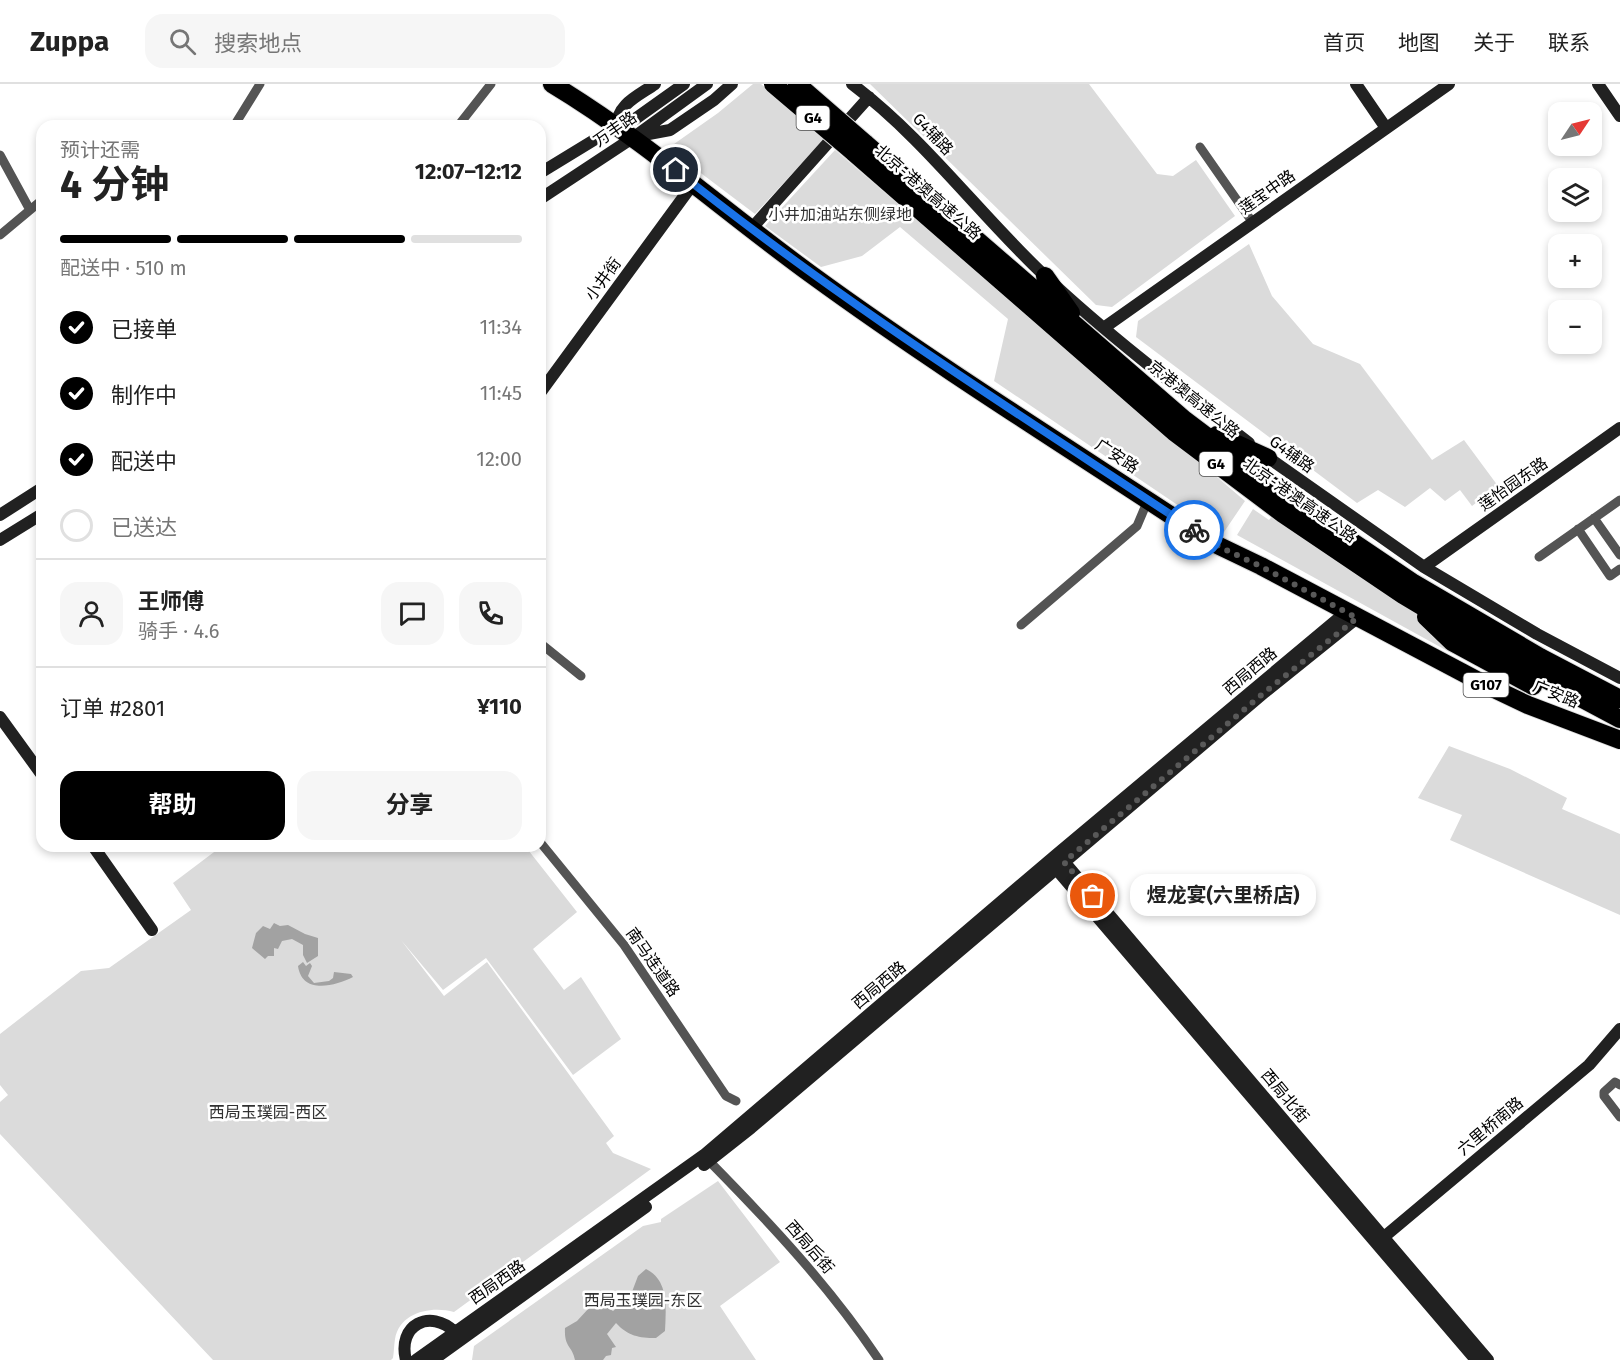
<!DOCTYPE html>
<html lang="zh">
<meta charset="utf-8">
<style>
:root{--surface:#fff;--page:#f6f6f6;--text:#222;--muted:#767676;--line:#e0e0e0;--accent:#000}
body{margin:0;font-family:"Fira Sans","Noto Sans SC",sans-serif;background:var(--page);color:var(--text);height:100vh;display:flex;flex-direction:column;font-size:22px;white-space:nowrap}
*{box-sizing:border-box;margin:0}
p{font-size:20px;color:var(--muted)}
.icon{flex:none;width:33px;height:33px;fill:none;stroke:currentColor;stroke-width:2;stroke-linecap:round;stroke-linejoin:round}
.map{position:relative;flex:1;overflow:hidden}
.drawer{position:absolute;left:36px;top:36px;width:510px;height:732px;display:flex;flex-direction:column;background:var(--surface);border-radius:18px;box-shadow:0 3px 9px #0003}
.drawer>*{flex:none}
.needle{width:39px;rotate:55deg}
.fabs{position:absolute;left:1548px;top:18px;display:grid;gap:12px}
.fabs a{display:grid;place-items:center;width:54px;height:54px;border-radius:12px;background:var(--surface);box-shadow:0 3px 9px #0003;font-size:30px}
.pin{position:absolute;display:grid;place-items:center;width:51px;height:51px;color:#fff;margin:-26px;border:3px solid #fff;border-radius:50%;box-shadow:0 2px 6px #0007}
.courier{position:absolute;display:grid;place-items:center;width:60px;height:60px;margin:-30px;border:4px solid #1a73e8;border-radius:50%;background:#fff;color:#222;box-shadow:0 2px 8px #0007}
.bubble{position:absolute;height:42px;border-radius:18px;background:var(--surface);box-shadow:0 3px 9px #0003;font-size:20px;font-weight:700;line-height:42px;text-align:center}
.overview em{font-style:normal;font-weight:700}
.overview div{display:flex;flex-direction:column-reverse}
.overview{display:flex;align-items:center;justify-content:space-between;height:102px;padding:0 24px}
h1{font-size:39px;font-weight:700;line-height:45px}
.bar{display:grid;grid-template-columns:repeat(4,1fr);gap:9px 6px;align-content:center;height:72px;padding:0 24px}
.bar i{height:8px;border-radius:4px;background:var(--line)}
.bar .current{background:var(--accent)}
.bar p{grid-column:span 4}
.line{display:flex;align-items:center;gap:15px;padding:0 24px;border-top:2px solid var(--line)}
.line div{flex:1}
.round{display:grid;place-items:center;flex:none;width:63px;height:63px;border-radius:18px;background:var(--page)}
ol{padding:0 24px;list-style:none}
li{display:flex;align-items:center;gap:18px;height:66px}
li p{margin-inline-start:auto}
li .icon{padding:6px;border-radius:50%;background:var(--accent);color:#fff;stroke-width:4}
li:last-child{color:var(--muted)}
li i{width:33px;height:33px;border:3px solid var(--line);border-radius:50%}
.button{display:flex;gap:12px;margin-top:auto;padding:12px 24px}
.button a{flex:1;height:69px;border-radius:18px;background:var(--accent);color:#fff;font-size:24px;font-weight:700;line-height:69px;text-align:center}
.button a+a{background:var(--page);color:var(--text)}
header{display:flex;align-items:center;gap:36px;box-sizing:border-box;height:84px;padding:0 30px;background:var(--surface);border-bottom:2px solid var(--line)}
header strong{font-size:28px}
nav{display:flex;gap:33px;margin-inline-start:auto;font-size:21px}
.search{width:420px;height:54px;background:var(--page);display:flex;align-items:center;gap:15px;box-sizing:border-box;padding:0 21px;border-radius:18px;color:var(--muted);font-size:22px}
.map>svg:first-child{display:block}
</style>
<header>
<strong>Zuppa</strong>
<div class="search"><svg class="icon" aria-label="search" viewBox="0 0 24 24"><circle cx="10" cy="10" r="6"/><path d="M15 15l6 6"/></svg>搜索地点</div>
<nav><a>首页</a><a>地图</a><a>关于</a><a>联系</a></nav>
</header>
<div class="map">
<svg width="1620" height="1276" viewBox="0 0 1620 1276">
<rect width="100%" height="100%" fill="#fff"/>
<path fill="#dbdbdb" d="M753,0H761L824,55L755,130L673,68L674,60L718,29Z
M870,0H1089L1157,90L1173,92L1196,76L1235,132L1112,223L1096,221Z
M835,66L1245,417L1222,451L994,297L1008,235L900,143L862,172L821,183L765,142Z
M1249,160L1272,212L1313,260L1360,280L1432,376L1464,356L1498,402L1472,422L1460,406L1445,417L1430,404L1405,423L1378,406L1357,419L1136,253L1138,237Z
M1253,425L1269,436L1275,429L1414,527L1455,563L1453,570L1237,451Z
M1449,662L1510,685L1567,714L1562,725L1620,750V831L1450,756L1462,731L1418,714Z
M222,762H525L577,828L533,865L564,906L581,893L621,955L573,991L486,874L443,906L401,856L444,912L487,878L614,1052L606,1059L613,1069L651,1085L454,1228C431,1222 400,1228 395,1255C394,1261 394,1268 393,1274L391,1276H213L0,1050V1018L8,1011L0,1001V950L81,887L109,884L191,826L173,799Z
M718,1097L780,1178L720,1222L756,1276H472L474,1262L643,1142L661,1138V1135Z"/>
<path fill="#a2a2a2" d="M274,839L280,842L288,841L305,850L318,854V872L307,879L303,871V861L292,855L282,857L278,865L274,864V872H268L265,875L252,864L256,849L263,842L270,845Z
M303,878L306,882L310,879L312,882L308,892L314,899L329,897L333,894L334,888L351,890L353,893C335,902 302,911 298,882Z
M646,1185C669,1196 666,1224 665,1247L656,1254C639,1254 628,1252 616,1239L607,1250L616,1263L612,1264L611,1271L606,1272L603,1276H575C572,1261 564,1264 565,1244L577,1237L589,1224H608L613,1227L630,1213L638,1192Z"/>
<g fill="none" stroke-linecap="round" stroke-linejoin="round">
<g stroke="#dbdbdb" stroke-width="20">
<path id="highway" d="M552,0C645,56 725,128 812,191C941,285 1080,371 1213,459L1261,482L1486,601L1528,621L1620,656
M865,59L1185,336L1298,421L1412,498L1540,573L1620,615
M853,68L1174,348L1283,430L1403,511L1532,588L1620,635
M1045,192L1071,229
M1217,351L1268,374
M1426,533L1452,558L1533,602"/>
</g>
<path stroke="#545454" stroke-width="9" d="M234,42L260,0
M458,42L491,0
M1200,63L1253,139
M0,71L30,126
M0,151L42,116
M1594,434L1620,471
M1578,445L1610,492L1620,485
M1539,473L1620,416
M1021,541L1137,442L1148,416
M540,559L581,592
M540,758L624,861L726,1012L736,1017
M1620,1001L1615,998L1604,1008V1012L1620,1033
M709,1077C771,1140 830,1203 879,1276"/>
<path stroke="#212121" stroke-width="12" d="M852,0C925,55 979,130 1045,192C1109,252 1180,306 1249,359
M1356,0L1386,44
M1598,0L1620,32
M617,42C617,20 638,12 655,0
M638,52L670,46L714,16L732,0
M540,89L617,42L635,35L684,0
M540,115L634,53L707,0
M752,144L869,13
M1105,243L1449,0
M540,309L693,100
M1263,370L1424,483L1537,550L1620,594
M0,431L42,404
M0,456L42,430
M1424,483L1620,344
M0,633L42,691
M93,762L152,846
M1060,773L1488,1276
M1052,780L1476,1276
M704,1081L751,1044L1265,608L1357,534
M1378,1158L1589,981L1620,945
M406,1276C397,1241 430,1224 455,1248
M416,1276L704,1071L1057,770L1346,528
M433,1276L646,1123"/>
<use href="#highway" stroke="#000" stroke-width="18"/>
<g stroke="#dbdbdb" stroke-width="20" stroke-linecap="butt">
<path id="highway-bridge" d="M773,0L853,68
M797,0L865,59"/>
</g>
<use href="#highway-bridge" stroke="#000" stroke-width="18"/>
</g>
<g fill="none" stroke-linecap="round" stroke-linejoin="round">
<path stroke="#595959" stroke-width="6" stroke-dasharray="0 10.8" d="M1093,812L1064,778L1265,608L1357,534L1260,482L1220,463L1194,446"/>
<path stroke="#1a73e8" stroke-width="8" d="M676,86C840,218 1019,330 1194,446"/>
</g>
<g text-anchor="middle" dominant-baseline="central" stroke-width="5" stroke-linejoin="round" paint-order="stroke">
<g fill="#fff" stroke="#4c4c4c" stroke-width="1.5">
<rect x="796.5" y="22" width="33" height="24" rx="4.5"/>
<rect x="1199.5" y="368" width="33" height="24" rx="4.5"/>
<rect x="1463.5" y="589" width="45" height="24" rx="4.5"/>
</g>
<g font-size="15" font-weight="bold" fill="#000">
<text x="813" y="34">G4</text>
<text x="1216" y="380">G4</text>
<text x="1486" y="601">G107</text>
</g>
<g font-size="16" fill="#000" stroke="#fff">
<text transform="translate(615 45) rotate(-35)">万丰路</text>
<text transform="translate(933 50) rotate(47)">G4辅路</text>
<text transform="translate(928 108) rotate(41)">北京-港澳高速公路</text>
<text transform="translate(1267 108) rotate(-35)">莲宝中路</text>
<text transform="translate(603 195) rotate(-54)">小井街</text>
<text transform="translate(1194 315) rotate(39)">京港澳高速公路</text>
<text transform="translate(1292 370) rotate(36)">G4辅路</text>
<text transform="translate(1117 372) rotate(33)">广安路</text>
<text transform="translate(1513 400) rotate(-35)">莲怡园东路</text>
<text transform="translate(1300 416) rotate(35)">北京-港澳高速公路</text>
<text transform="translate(1250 587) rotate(-40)">西局西路</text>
<text transform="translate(1556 610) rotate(22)">广安路</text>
<text transform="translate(653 878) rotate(55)">南马连道路</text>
<text transform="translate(879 901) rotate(-40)">西局西路</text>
<text transform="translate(1285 1012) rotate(50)">西局北街</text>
<text transform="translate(1490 1042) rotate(-40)">六里桥南路</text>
<text transform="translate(810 1163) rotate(49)">西局后街</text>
<text transform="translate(497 1198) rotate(-35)">西局西路</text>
</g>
<g font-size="16" fill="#323232" stroke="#fff">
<text x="840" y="130">小井加油站东侧绿地</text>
<text x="268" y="1028">西局玉璞园-西区</text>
<text x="643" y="1216">西局玉璞园-东区</text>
</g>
</g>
</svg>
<div class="fabs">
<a><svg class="needle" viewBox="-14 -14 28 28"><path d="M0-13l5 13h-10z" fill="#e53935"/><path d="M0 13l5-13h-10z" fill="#767676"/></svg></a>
<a><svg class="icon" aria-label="layers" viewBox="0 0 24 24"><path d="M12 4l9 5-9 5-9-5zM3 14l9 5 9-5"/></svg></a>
<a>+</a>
<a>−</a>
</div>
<div class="pin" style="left:1093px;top:812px;background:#ea580c"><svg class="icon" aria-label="bag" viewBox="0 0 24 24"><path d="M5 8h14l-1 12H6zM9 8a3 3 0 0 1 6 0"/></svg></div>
<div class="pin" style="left:676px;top:86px;background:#1f2937"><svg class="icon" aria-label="home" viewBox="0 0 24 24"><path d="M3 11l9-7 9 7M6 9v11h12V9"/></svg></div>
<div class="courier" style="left:1194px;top:446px"><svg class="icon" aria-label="bike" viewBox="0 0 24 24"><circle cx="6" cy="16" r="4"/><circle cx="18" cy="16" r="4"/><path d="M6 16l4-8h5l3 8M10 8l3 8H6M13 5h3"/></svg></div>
<div class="bubble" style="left:1130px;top:790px;width:186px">煜龙宴(六里桥店)</div>
<section class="drawer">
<div class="overview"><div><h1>4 分钟</h1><p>预计还需</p></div><em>12:07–12:12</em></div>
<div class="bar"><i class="current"></i><i class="current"></i><i class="current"></i><i></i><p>配送中 · 510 m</p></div>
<ol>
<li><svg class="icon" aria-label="check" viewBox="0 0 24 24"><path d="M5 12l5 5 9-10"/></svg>已接单<p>11:34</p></li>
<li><svg class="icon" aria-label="check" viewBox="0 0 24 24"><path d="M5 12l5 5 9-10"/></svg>制作中<p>11:45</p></li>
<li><svg class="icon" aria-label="check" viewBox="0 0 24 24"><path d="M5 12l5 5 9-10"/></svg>配送中<p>12:00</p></li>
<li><i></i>已送达</li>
</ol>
<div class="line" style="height:108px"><a class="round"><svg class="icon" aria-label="person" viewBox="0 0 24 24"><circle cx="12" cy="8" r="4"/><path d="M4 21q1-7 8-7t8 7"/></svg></a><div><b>王师傅</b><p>骑手 · 4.6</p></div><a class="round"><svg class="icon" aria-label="chat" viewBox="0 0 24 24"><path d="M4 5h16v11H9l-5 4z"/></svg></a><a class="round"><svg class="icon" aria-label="phone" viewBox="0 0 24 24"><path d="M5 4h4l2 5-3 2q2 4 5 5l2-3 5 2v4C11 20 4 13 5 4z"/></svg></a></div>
<div class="line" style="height:78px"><div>订单 #2801</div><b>¥110</b></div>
<div class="button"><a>帮助</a><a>分享</a></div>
</section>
</div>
